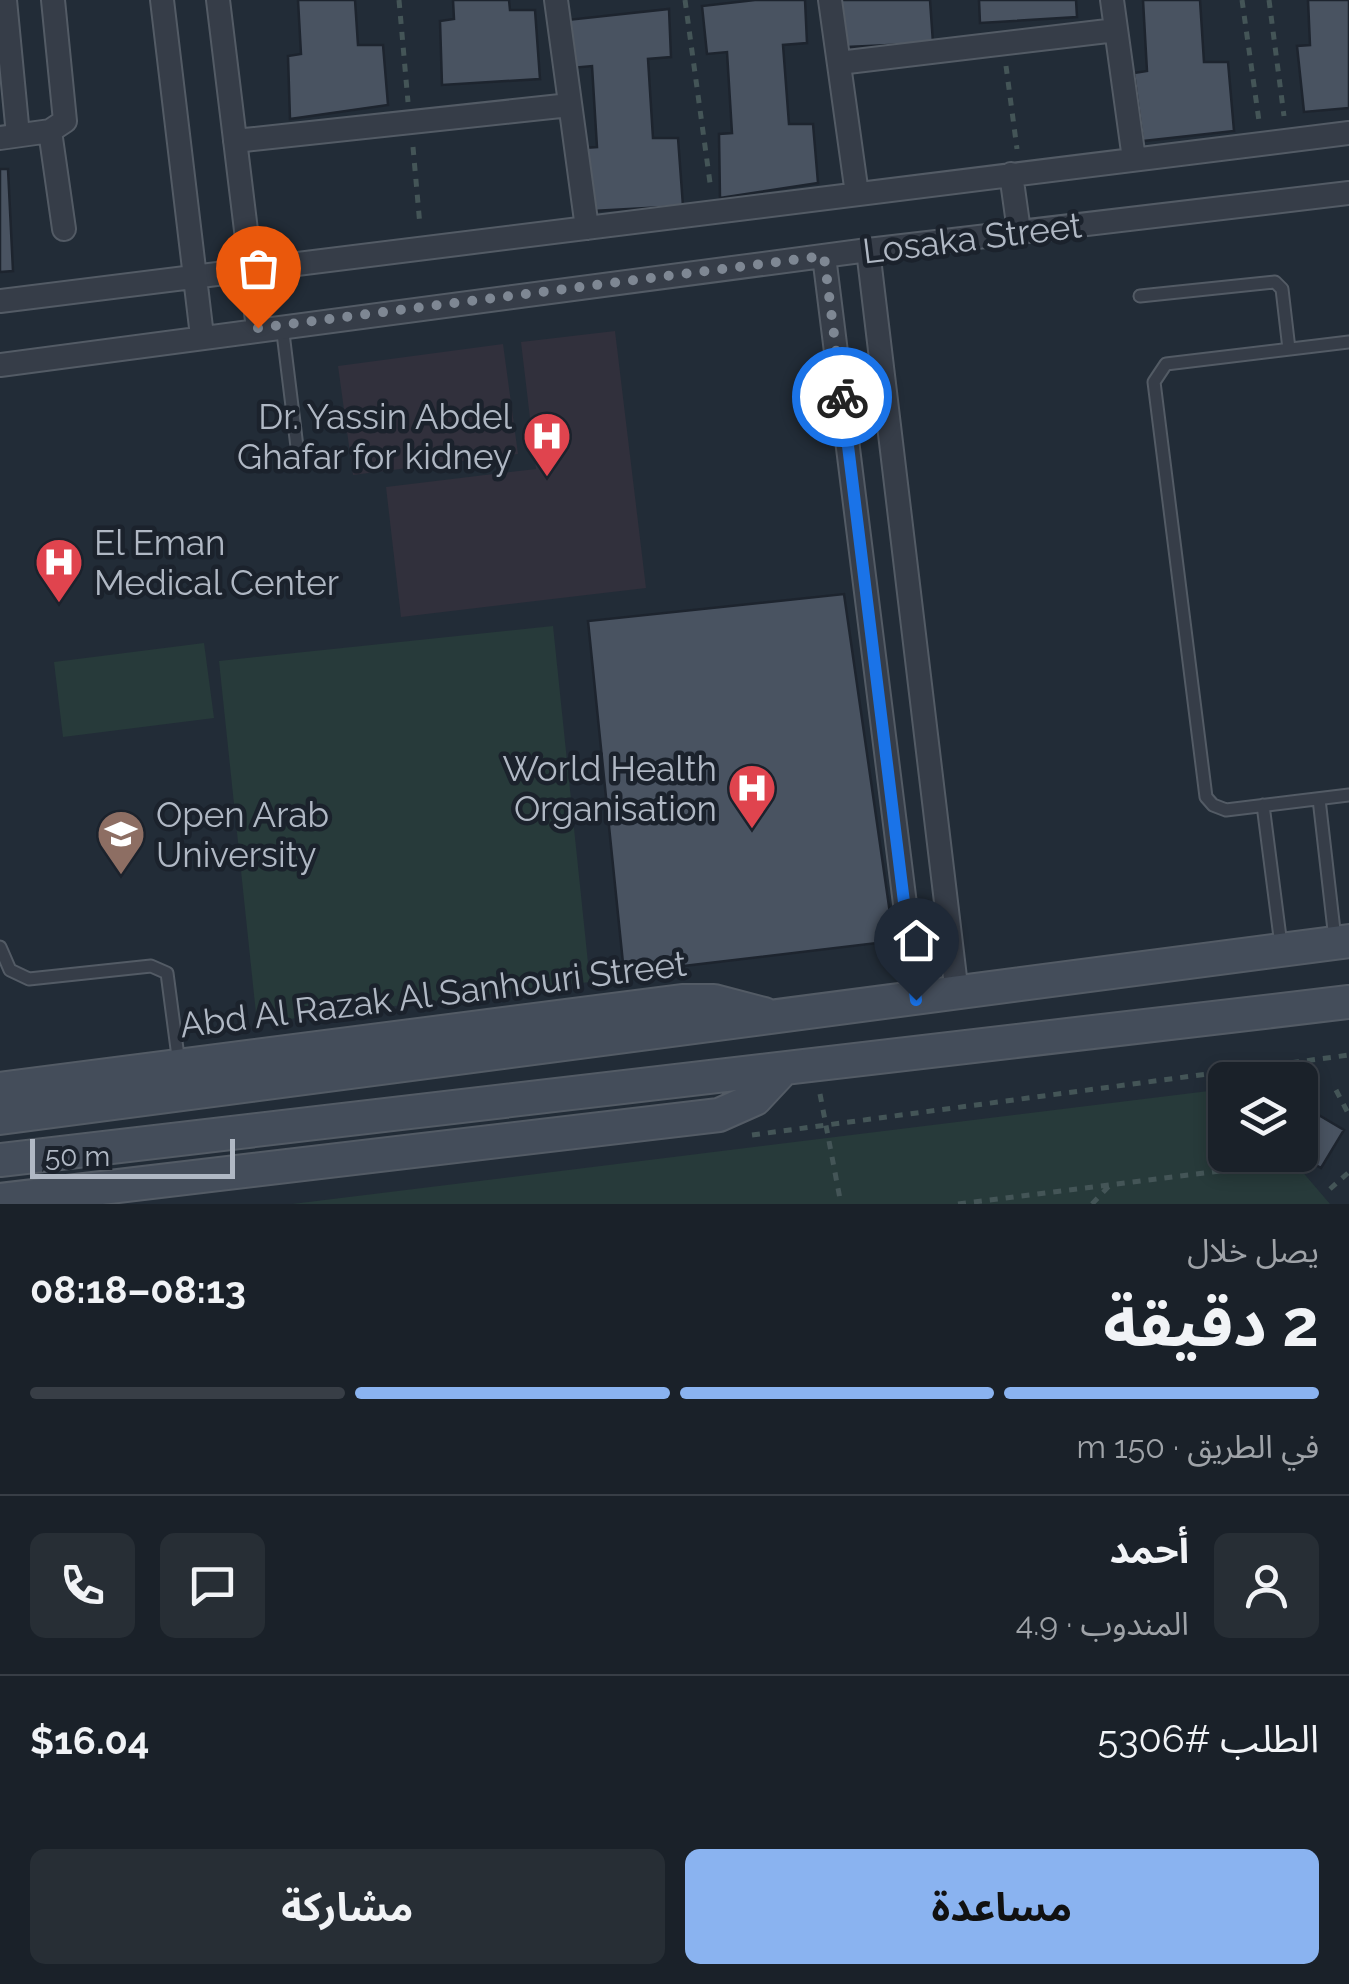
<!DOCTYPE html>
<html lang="ar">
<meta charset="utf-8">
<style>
:root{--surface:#1a2129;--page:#272e35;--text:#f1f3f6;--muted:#9fa3a8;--line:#383e46;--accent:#8ab3f0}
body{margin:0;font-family:Raleway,"Noto Sans Arabic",sans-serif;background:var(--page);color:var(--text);direction:rtl;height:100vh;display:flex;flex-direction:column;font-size:38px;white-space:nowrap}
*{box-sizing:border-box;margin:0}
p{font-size:32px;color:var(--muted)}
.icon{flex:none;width:55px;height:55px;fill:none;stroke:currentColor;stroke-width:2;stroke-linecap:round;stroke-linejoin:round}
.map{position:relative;height:1204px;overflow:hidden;direction:ltr}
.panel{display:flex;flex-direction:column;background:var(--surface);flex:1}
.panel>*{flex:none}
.controls{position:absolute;left:1208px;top:1062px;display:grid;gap:20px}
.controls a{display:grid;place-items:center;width:110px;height:110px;border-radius:15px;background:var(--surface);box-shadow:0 5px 15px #0003,0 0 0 2px var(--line);font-size:50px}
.scale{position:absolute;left:30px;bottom:25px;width:205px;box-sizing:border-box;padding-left:10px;border:5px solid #b0b8c4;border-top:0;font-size:28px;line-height:35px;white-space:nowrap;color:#b0b8c4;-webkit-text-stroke:8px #1b222c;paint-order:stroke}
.pin{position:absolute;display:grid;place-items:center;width:85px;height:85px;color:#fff;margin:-102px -42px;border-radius:50% 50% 50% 0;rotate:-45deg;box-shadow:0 0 10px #0007}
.pin .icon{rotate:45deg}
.courier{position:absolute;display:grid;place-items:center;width:100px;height:100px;margin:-50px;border:8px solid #1a73e8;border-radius:50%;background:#fff;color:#222;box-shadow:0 2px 12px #0007}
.overview em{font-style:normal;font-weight:700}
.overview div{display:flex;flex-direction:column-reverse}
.overview{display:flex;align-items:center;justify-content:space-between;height:170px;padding:0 30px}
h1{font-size:65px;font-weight:700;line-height:75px}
.bar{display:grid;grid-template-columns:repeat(4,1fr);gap:15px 10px;align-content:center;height:120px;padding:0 30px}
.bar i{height:12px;border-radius:8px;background:var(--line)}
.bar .on{background:var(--accent)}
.bar p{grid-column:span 4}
.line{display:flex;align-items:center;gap:25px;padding:0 30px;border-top:2px solid var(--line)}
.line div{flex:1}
.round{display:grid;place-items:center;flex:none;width:105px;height:105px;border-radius:15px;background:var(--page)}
.button{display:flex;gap:20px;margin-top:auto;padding:20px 30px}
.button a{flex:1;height:115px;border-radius:15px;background:var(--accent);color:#111;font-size:40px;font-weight:700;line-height:115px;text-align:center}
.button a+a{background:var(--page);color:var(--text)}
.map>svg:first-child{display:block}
</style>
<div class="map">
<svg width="1349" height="1204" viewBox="0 0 1349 1204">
<rect width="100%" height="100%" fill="#222c37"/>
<path fill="#31303c" d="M615,331L646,588L401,617L386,487L536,469L521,342Z
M503,344L518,454L353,475L338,366Z"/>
<path fill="#273a3a" d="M553,626L590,982L257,1023L219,661Z
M204,643L214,718L63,737L54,662Z
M1225,1089V1155H1288L1330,1204H292Z"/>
<path fill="#495361" stroke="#1d242e" stroke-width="2.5" d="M298,0H355L358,45H383L388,105L290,119L288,56L301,54Z
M453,0H509L510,10H535L540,79L442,85L440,21L454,19Z
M755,0H805L807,43L783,45L789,124H813L818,183L720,198L719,134L732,133L727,52L707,54L702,6Z
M837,0H930L933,43L846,47Z
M979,0H1076L1077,17L980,23Z
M1143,0H1200L1204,62H1228L1234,131L1143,141L1134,73L1147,71Z
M1308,0H1349V108L1304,112L1297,46L1310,45Z
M669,9L671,57L648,59L653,138H678L683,206L592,211L583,148L597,147L592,66L571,68L567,20Z
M0,169H8L13,271L0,272Z
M844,594L894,941L624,973L588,621Z
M1300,1104L1344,1130L1321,1168L1299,1155Z"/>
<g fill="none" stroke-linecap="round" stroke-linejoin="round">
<g stroke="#535b65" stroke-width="15">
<path id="lane" d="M1140,296L1275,282L1282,289L1289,349
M282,325L298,455
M1349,342L1166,364L1154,382L1206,797L1213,805L1226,810L1349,795
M1319,799L1335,939
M1263,805L1281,945
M0,947L10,970L29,979L151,966L167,973L179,1064"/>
</g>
<g stroke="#535b65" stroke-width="26">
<path id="street" d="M5,0L18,135
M162,0L202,336
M218,0L258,329
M556,0L587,228
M830,0L857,194
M1112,0L1134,159
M839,63L1116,30
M50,131L64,229
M0,138L50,131L65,121L53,0
M235,141L570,105
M1011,174L1019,231
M868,250L957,994
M824,256L917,1000
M0,301L1349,133
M0,365L868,250L1349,193"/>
</g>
<g stroke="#535b65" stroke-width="36">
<path id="secondary" d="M0,1089L682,1001H714L764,1014
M0,1118L1349,941
M0,1160L1349,1002
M0,1200L719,1115L755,1099L783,1069"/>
</g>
<path stroke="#445557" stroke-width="5" stroke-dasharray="8 8" stroke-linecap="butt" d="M399,0L408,102
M685,0L711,190
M1242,0L1259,121
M1269,0L1284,116
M1006,66L1017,149
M413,147L420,226
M1336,1090L1349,1115
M820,1094L841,1204
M752,1135L1349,1055
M1330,1189L1349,1172
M958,1204L1267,1165
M1092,1204L1111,1184"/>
<use href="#lane" stroke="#363d48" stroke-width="11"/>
<use href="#street" stroke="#363d48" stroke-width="22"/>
<use href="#secondary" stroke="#444d5a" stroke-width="32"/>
</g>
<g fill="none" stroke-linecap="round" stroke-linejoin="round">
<path stroke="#7e8793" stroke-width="10" stroke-dasharray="0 18" d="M258,328L824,256L842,397"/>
<path stroke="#1a73e8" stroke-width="12" d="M842,397L916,1000"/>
</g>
<defs>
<g id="hospital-pin" transform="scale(2.5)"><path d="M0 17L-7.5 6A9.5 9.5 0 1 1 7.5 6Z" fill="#e0444e" stroke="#1b222c"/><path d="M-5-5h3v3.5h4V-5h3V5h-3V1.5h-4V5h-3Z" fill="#fff"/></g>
<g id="university-pin" transform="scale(2.5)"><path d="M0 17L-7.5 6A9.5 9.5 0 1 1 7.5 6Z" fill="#8d6e63" stroke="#1b222c"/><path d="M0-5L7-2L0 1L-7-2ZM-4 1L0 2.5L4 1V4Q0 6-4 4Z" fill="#fff"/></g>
</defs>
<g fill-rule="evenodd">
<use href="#hospital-pin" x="547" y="436"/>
<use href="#hospital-pin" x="59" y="562"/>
<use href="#hospital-pin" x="752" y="788"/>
<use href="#university-pin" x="121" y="834"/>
</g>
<g text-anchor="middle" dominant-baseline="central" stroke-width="9" stroke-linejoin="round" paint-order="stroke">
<g font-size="35" fill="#b0b8c4" stroke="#1b222c">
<text transform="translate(972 238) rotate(-7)">Losaka Street</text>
<text transform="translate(433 994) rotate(-7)">Abd Al Razak Al Sanhouri Street</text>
</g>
<g font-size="35" fill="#b0b8c4" stroke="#1b222c" text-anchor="end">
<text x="512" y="416">Dr. Yassin Abdel<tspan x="512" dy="40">Ghafar for kidney</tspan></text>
<text x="94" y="542" text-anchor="start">El Eman<tspan x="94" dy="40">Medical Center</tspan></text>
<text x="717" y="768">World Health<tspan x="717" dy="40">Organisation</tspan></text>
<text x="156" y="814" text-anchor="start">Open Arab<tspan x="156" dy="40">University</tspan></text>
</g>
</g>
</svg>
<div class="controls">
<a><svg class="icon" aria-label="layers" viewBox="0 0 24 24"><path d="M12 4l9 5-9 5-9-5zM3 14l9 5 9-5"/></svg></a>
</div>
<div class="scale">50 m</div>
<div class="pin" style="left:258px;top:328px;background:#ea580c"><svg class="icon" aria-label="bag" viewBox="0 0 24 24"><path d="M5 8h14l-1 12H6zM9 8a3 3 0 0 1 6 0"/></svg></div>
<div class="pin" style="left:916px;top:1000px;background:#1f2937"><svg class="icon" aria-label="home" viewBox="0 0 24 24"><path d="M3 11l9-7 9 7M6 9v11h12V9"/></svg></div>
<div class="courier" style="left:842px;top:397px"><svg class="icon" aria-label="bike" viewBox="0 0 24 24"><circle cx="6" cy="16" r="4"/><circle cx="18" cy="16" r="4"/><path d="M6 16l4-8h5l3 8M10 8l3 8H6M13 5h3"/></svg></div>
</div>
<section class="panel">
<div class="overview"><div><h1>2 دقيقة</h1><p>يصل خلال</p></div><em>08:13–08:18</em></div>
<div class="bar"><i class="on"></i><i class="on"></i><i class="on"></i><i></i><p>في الطريق · 150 m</p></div>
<div class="line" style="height:180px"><a class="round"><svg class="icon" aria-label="person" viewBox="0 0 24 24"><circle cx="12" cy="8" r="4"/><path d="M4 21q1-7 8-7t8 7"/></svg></a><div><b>أحمد</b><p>المندوب · 4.9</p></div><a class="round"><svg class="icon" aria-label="chat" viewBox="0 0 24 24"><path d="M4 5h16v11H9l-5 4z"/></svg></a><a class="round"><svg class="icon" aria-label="phone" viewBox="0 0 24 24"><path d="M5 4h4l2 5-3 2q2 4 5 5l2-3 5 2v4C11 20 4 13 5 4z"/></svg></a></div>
<div class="line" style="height:130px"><div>الطلب #5306</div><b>$16.04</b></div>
<div class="button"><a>مساعدة</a><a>مشاركة</a></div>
</section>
